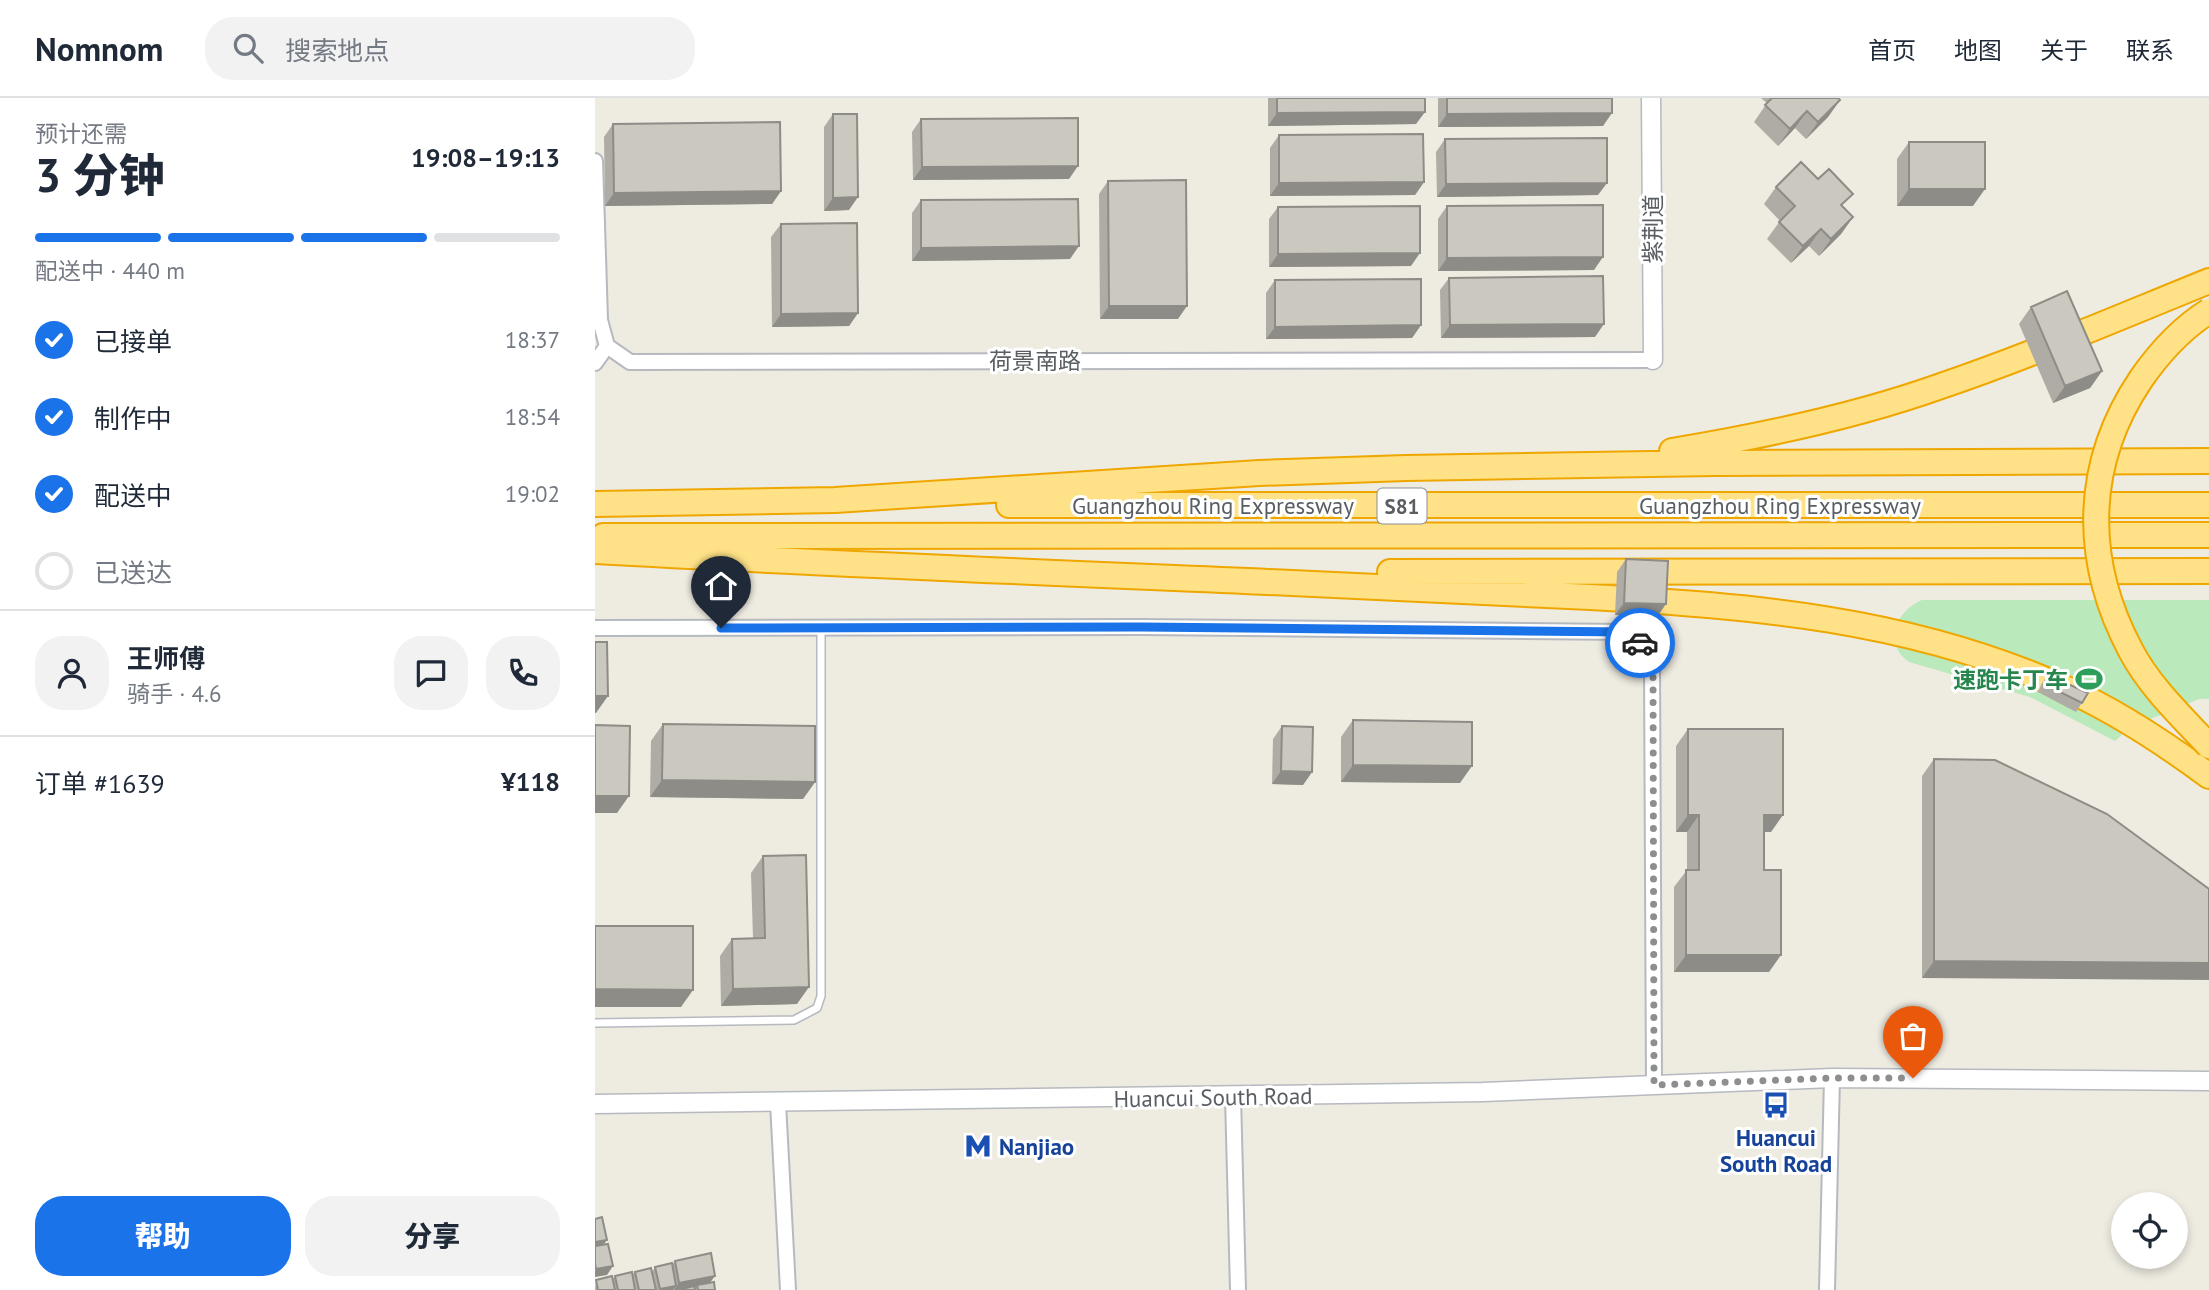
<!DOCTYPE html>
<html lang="zh">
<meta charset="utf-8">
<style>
:root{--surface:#fff;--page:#f2f2f3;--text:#1f2937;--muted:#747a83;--line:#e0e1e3;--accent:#1a73e8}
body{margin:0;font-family:"PT Sans","Noto Sans SC",sans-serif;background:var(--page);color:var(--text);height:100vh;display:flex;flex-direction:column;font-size:26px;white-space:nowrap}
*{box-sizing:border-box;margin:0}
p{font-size:23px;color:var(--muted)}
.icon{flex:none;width:38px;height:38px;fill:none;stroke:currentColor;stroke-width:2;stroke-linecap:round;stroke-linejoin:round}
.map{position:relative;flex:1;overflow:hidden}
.panel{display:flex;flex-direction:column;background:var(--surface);width:595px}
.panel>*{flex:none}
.fabs{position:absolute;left:1516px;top:1094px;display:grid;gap:14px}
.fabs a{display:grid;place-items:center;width:77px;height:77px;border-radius:50%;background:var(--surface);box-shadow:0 4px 10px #0003;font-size:35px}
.pin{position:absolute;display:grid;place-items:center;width:60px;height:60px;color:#fff;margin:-72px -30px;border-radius:50% 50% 50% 0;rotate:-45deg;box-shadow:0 0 7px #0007}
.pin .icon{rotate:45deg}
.courier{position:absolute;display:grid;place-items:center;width:70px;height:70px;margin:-35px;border:5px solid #1a73e8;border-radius:50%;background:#fff;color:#222;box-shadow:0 2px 9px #0007}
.overview em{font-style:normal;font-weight:800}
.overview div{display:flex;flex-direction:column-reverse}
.overview{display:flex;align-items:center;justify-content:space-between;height:119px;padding:0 35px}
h1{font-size:46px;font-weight:800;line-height:52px}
.bar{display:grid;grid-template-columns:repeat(4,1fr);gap:10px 7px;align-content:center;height:84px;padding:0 35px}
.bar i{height:9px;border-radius:5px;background:var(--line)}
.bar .current{background:var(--accent)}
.bar p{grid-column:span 4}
.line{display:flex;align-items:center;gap:18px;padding:0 35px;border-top:2px solid var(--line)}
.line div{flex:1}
.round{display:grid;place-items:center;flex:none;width:74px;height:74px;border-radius:28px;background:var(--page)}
ol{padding:0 35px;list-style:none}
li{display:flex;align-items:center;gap:21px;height:77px}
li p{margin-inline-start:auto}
li .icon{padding:7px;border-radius:50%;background:var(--accent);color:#fff;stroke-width:4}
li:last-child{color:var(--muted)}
li i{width:38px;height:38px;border:4px solid var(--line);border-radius:50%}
.action{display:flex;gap:14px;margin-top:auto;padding:14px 35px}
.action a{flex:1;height:80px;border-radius:28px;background:var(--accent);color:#fff;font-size:28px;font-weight:800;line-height:80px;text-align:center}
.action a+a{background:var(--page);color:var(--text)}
header{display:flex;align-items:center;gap:42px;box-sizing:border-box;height:98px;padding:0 35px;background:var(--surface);border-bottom:2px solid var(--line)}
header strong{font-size:33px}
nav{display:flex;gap:38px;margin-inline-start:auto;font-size:24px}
.search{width:490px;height:63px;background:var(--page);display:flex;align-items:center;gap:18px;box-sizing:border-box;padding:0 24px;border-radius:28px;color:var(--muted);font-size:26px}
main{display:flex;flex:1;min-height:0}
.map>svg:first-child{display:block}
</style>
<header>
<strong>Nomnom</strong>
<div class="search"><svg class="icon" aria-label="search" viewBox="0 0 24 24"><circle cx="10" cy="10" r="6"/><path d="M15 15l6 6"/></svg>搜索地点</div>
<nav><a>首页</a><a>地图</a><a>关于</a><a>联系</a></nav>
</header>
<main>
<section class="panel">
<div class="overview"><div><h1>3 分钟</h1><p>预计还需</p></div><em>19:08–19:13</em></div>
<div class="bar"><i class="current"></i><i class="current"></i><i class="current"></i><i></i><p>配送中 · 440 m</p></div>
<ol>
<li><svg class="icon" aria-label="check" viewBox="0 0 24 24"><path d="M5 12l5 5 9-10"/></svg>已接单<p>18:37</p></li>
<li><svg class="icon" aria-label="check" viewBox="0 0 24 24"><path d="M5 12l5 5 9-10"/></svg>制作中<p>18:54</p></li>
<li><svg class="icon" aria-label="check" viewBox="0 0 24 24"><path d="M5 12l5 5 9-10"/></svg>配送中<p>19:02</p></li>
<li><i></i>已送达</li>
</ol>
<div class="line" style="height:126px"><a class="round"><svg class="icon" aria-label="person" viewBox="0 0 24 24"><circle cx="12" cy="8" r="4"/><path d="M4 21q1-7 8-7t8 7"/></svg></a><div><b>王师傅</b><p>骑手 · 4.6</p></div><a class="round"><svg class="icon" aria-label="chat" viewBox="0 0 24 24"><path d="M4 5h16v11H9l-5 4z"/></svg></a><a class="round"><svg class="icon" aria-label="phone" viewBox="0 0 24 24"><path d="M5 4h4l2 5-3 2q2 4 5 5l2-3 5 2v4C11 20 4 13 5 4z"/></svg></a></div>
<div class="line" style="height:91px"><div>订单 #1639</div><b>¥118</b></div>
<div class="action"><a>帮助</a><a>分享</a></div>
</section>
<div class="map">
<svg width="1614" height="1192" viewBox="0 0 1614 1192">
<rect width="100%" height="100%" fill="#eeebe1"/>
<path fill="#bae9bb" d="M1327,502H1614V601H1604L1534,630L1520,643L1435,599L1314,564C1287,545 1301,513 1327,502Z"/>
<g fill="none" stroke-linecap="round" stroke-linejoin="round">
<g stroke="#b6b9bf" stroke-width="10">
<path id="service" d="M0,925L199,922L222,910L226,898V530"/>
</g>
<g stroke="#b6b9bf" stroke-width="18">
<path id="minor" d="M0,63L5,222L12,248L35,264L1058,262
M0,265L12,248
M0,530L546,529L1032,534L1048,547L1057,568L1059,987
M638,998L643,1192
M183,1005L193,1192
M1232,1192L1237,980"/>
</g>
<g stroke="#b6b9bf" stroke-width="21">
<path id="tertiary" d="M1056,0L1058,262
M0,1006L888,994L1237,980L1614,983"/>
</g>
<g stroke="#efa700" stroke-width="28">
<path id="motorway" d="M1077,353C1168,338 1259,319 1346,288C1437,257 1525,219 1614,183
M0,406L240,402L664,375L811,370L1120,365L1614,363
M414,407H1614
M8,438L1614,437
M0,453C232,466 464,475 697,485C796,490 896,494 995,499C1159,508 1313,521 1465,588C1518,611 1568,644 1614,678
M795,474L1614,473"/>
</g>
<use href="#service" stroke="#fff" stroke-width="7"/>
<use href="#minor" stroke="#fff" stroke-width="14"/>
<use href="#tertiary" stroke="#fff" stroke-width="18"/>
<use href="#motorway" stroke="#ffe287" stroke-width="24"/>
<g stroke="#efa700" stroke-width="28" stroke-linecap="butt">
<path id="motorway-bridge" d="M1614,213C1587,230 1564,255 1546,281C1488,367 1488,463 1536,553C1555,589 1586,618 1614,648"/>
</g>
<use href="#motorway-bridge" stroke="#ffe287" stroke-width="24"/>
</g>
<path fill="#afaca5" d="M673,0H830L821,26L673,28Z
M843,0H1017L1008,28L843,29Z
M1166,0H1243L1245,2L1233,19L1211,41L1200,30L1183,48L1159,24L1172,5Z
M238,16L254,112L229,113V29Z
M326,21L474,81L318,82L317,34Z
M18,26L186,93L177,106L10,108L9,39Z
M684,37L829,84L820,97L675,98V50Z
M850,41L1003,97L842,99L841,54Z
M1314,44L1378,108H1302V61Z
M513,83L583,221H505L504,96Z
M1181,89L1248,109L1258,119L1246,136L1224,158L1214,148L1196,165L1172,141L1185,123L1169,106Z
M326,102L475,161L317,163V115Z
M852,108L999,172L843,173V121Z
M683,109L816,168L674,169V121Z
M186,126L263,215L254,228L177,229L176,139Z
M854,180L1000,239L846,240L845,192Z
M680,182L826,227L817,240L671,241V195Z
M1436,209L1507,273L1495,290L1458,305L1424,226Z
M1031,461L1062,519L1020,517L1022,474Z
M1453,577L1493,595L1481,614L1443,594L1447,585Z
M758,622L865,685L746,684V639Z
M68,626L220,684L208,701L55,699L56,643Z
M687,628L717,674L708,687L677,686L678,641Z
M1093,631L1176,734H1169V772L1174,874H1079V789L1092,772V734H1081V648Z
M1339,661L1614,791L1327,880V678Z
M168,758L202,906L126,908L125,858L137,841L158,840L156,775Z
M80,1163L116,1184L120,1192H0L1,1182L18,1181L20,1178L37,1177L40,1174H57L60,1169L77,1167Z"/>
<path fill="#8e8c86" d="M1245,2L1233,19L1211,41L1223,24Z
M1212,13L1200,30L1183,48L1195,31Z
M830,14L821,26L673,28L682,15Z
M1017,15L1008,28L843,29L852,16Z
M483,68L474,81L318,82L327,69Z
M829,84L820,97L675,98L684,85Z
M1012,85L1003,97L842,99L851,86Z
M1314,91H1390L1378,108H1302Z
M186,93L177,106L10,108L19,95Z
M263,99L254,112L229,113L238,100Z
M1258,119L1246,136L1224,158L1236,141Z
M1226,131L1214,148L1196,165L1208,148Z
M484,148L475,161L317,163L326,150Z
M825,155L816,168L674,169L683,156Z
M1008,159L999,172L843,173L852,160Z
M514,208H592L583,221H505Z
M263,215L254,228L177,229L186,216Z
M1009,226L1000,239L846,240L855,227Z
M826,227L817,240L671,241L680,229Z
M1507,273L1495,290L1458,305L1470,288Z
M1029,505L1071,506L1062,519L1020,517Z
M0,598H13L1,615H0Z
M758,667L877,668L865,685L746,684Z
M686,673L717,674L708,687L677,686Z
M67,682L220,684L208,701L55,699Z
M0,698H34L22,715H0Z
M1093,717H1104L1092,734H1081Z
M1169,717H1188L1176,734H1157Z
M1091,857H1186L1174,874H1079Z
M1339,863L1614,865V882L1327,880Z
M214,889L202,906L126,908L138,891Z
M0,891L98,892L86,909H0Z
M12,1142L6,1150L0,1152V1144Z
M18,1168L12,1177L0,1179V1173L1,1171Z
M120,1178L114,1186L102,1187L101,1189L87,1192H79L84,1185Z
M81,1188L78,1192H64L65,1191Z"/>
<path fill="#cbc8c0" stroke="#8e8c86" stroke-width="2" d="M682,0H830V14L682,15Z
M852,0H1017V15L852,16Z
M1177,0H1243L1245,2L1223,24L1212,13L1195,31L1170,7Z
M238,16H262L263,99L238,100Z
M483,20V68L327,69L326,21Z
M185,24L186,93L19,95L18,26Z
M828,36L829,84L684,85V37Z
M1012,40V85L851,86L850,41Z
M1314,44H1390V91H1314Z
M1206,64L1223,81L1234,71L1258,96L1246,107L1258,119L1236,141L1226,131L1208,148L1184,124L1200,108L1181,89Z
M591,82L592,208H514L513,83Z
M483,101L484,148L326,150V102Z
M1008,107V159L852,160V108Z
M825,108V155L683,156V109Z
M262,125L263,215L186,216V126Z
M1008,178L1009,226L855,227L854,180Z
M826,181V227L680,229V182Z
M1472,193L1507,273L1470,288L1436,209Z
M1031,461L1073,463L1071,506L1029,505Z
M0,544H12L13,598H0Z
M1453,577L1493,595L1487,605L1449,586Z
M758,622L877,624V668L758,667Z
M68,626L220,628V684L67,682Z
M0,627L35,628L34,698H0Z
M687,628L718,629L717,674L686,673Z
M1093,631H1188V717H1169V772H1186V857H1091V772H1104V717H1093Z
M1339,661L1400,662L1512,716L1614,791V865L1339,863Z
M211,757L214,889L138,891L137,841L170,840L168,758Z
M0,828H98V892L0,891Z
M7,1119L12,1142L0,1144V1121Z
M13,1146L18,1168L1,1171L0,1166V1148Z
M116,1155L120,1178L84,1185L80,1163Z
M77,1165L81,1188L65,1191L60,1169Z
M56,1170L61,1192H44L40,1174Z
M37,1174L40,1192H23L20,1178Z
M17,1178L20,1192H3L1,1182Z
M119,1184L120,1192H103L102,1187Z
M99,1188L100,1192H83Z"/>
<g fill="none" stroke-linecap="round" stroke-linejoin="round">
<path stroke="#8d8f8f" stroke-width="7" stroke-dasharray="0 12.6" d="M1045,545L1058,568L1059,987L1237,980H1318"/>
<path stroke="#1a73e8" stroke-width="9" d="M126,530L546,529L1032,534L1045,545"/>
</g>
<defs>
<g id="stadium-bare" transform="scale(2.1)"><path d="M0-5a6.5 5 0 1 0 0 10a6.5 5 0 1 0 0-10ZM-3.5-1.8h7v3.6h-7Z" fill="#2e9e5b" stroke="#fff" stroke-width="2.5" paint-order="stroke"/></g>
<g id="bus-bare" transform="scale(2.1)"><path d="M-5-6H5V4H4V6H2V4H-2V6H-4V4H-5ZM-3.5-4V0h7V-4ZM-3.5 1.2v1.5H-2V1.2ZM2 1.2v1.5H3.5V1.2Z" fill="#1a4fb4" stroke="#fff" stroke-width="2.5" paint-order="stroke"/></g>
<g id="metro-bare" transform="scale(2.1)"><path d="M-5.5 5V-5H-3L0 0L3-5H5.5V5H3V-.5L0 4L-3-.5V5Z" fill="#1a4fb4" stroke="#fff" stroke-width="2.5" paint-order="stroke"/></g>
</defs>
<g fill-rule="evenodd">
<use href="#stadium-bare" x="1494" y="581"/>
<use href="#bus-bare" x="1181" y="1007"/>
<use href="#metro-bare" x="383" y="1048"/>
</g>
<g text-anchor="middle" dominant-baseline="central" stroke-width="6" stroke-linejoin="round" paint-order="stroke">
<rect fill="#fff" stroke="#8b8e92" stroke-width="2" x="782.5" y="390.5" width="49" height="35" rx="5"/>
<g font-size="21" font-weight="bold" fill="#595e63">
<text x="807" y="408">S81</text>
</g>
<g font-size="23" fill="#595e63" stroke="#fff">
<text transform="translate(1057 131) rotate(-90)">紫荆道</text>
<text x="440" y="262">荷景南路</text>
<text x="618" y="407">Guangzhou Ring Expressway</text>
<text x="1185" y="407">Guangzhou Ring Expressway</text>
<text transform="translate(618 999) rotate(-1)">Huancui South Road</text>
</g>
<g font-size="23" font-weight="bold" fill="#27864d" stroke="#fff" text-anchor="end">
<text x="1473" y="581">速跑卡丁车</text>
</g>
<g font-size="23" font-weight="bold" fill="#164399" stroke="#fff">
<text x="1181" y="1039">Huancui<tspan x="1181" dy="26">South Road</tspan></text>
<text x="404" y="1048" text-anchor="start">Nanjiao</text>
</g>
</g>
</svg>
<div class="fabs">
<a><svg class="icon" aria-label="locate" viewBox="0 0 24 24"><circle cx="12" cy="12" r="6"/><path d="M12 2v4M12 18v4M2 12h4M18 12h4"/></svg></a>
</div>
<div class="pin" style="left:1318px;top:980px;background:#ea580c"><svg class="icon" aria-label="bag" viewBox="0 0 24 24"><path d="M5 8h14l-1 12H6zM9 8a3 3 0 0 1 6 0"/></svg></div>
<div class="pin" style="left:126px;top:530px;background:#1f2937"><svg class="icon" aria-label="home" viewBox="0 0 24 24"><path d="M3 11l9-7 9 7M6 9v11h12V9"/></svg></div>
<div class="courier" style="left:1045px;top:545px"><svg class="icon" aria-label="car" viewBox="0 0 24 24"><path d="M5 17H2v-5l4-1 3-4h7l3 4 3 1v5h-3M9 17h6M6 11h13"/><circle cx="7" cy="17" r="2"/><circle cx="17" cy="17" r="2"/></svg></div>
</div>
</main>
